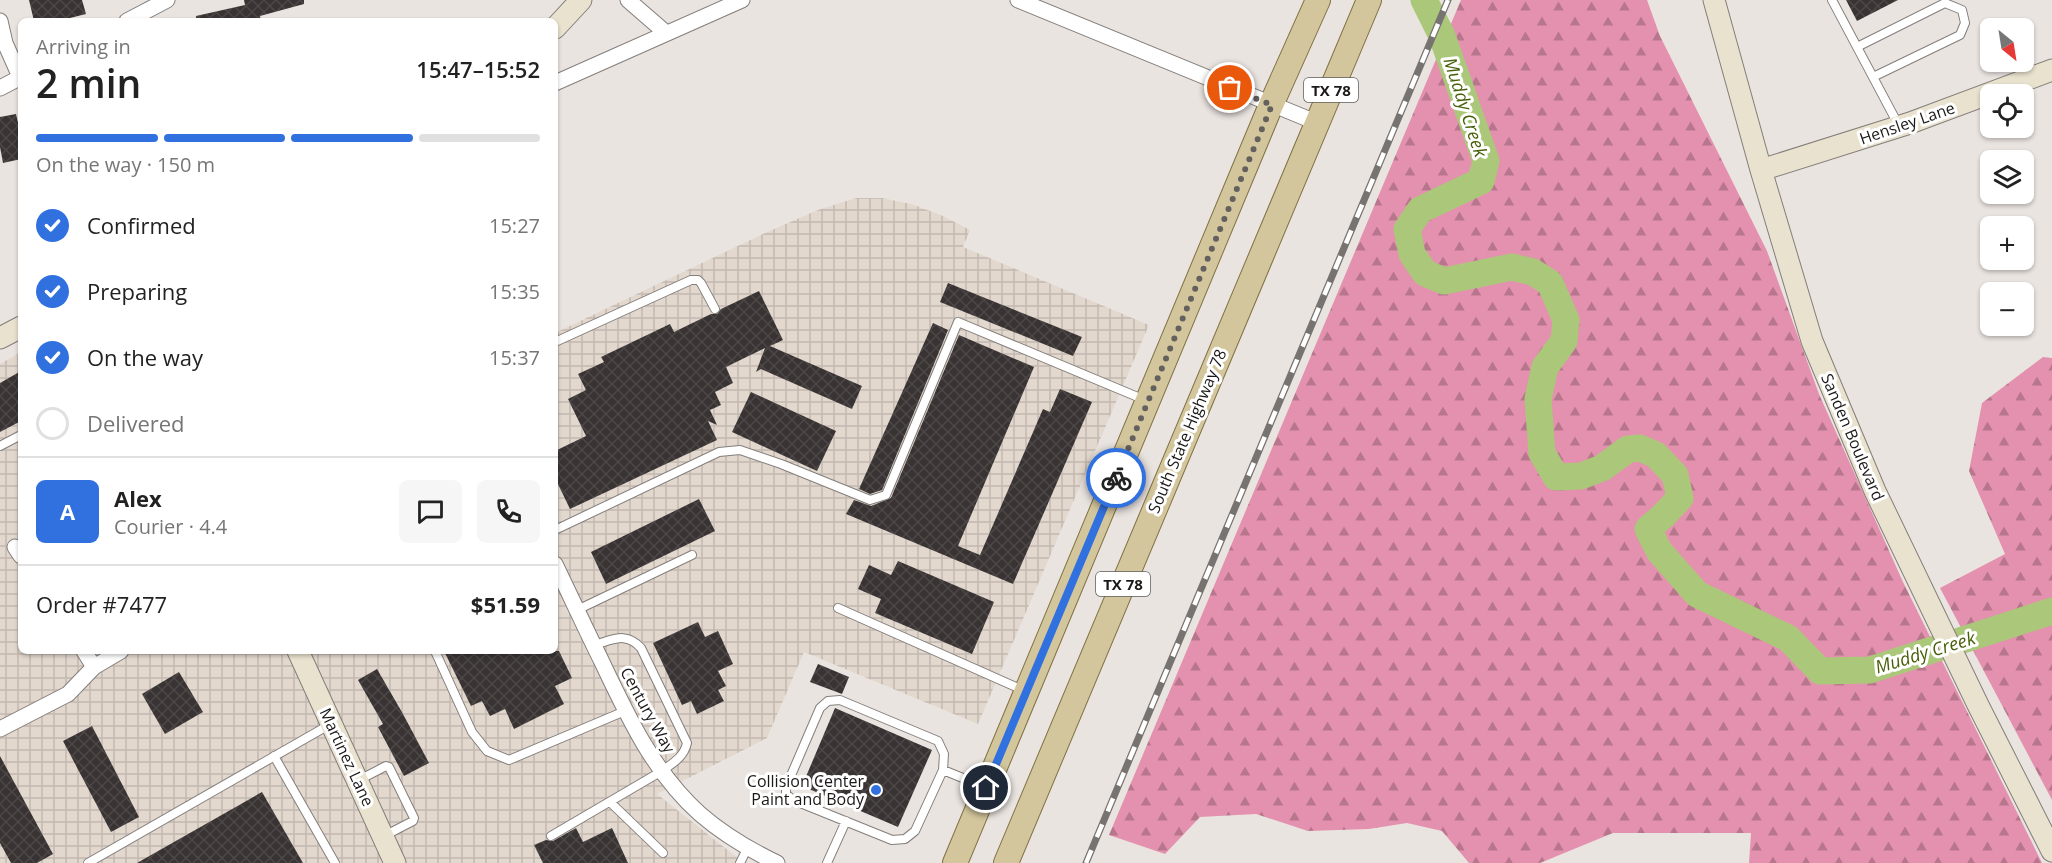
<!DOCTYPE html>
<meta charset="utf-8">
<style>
:root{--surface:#fff;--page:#f6f6f6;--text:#222;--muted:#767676;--line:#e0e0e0;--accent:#3171df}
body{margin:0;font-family:"Open Sans",sans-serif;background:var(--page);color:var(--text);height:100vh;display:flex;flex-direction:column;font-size:22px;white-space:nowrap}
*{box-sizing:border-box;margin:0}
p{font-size:20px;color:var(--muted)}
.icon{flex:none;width:33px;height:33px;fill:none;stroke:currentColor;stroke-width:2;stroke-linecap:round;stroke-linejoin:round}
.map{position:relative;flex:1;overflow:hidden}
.side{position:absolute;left:18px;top:18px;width:540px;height:636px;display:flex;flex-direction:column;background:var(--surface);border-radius:9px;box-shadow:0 2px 4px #0004}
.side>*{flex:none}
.needle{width:39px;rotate:150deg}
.controls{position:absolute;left:1980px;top:18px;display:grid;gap:12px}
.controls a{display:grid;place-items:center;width:54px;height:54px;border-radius:9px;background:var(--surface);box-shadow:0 2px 4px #0004;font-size:30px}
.pin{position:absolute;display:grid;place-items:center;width:51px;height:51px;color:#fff;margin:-26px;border:3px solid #fff;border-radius:50%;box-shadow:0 2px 6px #0007}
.courier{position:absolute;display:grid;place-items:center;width:60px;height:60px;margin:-30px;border:4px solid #3171df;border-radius:50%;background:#fff;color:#222;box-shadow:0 2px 8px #0007}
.head em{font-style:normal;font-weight:600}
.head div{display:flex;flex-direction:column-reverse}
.head{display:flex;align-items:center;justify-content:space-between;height:102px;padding:0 18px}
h1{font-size:39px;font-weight:600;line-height:45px}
.bar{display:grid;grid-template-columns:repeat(4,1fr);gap:9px 6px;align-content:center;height:72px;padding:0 18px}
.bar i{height:8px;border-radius:4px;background:var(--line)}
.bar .on{background:var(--accent)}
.bar p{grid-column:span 4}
.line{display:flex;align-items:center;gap:15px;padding:0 18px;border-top:2px solid var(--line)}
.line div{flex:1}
.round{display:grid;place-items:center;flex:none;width:63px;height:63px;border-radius:9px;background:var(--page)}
ol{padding:0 18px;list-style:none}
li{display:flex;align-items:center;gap:18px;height:66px}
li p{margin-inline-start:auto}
li .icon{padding:6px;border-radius:50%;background:var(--accent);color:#fff;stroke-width:4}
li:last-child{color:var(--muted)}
li i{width:33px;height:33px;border:3px solid var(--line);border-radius:50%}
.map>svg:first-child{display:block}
</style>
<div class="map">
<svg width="2052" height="863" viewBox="0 0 2052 863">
<defs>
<pattern id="industrial-grid" width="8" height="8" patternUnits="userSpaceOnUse" patternTransform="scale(1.5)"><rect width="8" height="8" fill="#e3d8ce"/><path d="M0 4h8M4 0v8" fill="none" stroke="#c2b9b0"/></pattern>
<pattern id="forest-firs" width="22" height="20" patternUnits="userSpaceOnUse" patternTransform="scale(1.5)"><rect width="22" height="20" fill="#e491af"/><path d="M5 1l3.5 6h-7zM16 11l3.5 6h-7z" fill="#b8768d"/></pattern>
<pattern id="building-cross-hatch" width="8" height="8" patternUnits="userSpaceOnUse" patternTransform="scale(1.5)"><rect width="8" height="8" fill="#393433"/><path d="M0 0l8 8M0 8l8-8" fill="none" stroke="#4c4847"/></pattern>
</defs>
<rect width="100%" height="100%" fill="#eae4e0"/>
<path fill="url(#industrial-grid)" d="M856,198H882L911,204L941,215L970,230L963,247L1149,325L978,724L804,652L767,738L657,794L744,863H0V364L21,352V651H555V333L765,233L818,210Z"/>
<path fill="url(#forest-firs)" d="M1461,0H1647L1660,36L1767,251L1819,394L1903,582L2042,863H1749L1751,833H1613L1540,863H1469L1442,831L1407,823L1369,829L1308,831L1256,814L1200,817L1165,854L1109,835Z
M2043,357L2052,358V800L1940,588L2005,554L1969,471L1982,403Z"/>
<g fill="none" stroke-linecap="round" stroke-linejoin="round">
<path stroke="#abc779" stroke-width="27" d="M1424,0L1442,36L1486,161L1481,181L1420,210L1407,229L1412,254L1425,273L1444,281L1512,267L1533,272L1550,283L1566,320L1564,341L1545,367L1538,399L1542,453L1556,477L1581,476L1602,468L1628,449L1640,448L1656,455L1675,475L1680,498L1663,516L1648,529L1659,551L1697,594L1788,638L1820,671L1870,670L2052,611"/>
</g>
<path fill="url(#building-cross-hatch)" d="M29,0H82L86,14L58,21H34Z
M244,0H304V4L260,16L261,21H249L248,18L232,21H196V16L245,5Z
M1846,0H1898L1857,21Z
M16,114L21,136V159L3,163L0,147V117Z
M948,283L1082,337L1073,356L940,302Z
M759,291L783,340L770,346L862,386L852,409L761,369L756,372L765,348L726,367L733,383L715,392L721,405L710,410L717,425L708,421L717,440L570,509L555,478V451L586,436L568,399L586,390L578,374L604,362L601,357L670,324L674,332L711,314H717L721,309Z
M933,323L948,330L882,490L870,494L859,489Z
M959,335L1034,367L958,546L980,555L1043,409L1050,412L1060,389L1092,402L1013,584L846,514L854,500L871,506L891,498Z
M21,371V421L0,432V383Z
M751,392L836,431L817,471L732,432Z
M699,499L715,531L606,584L591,552Z
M898,561L994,602L972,654L875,613L881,599L858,589L869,565L891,575Z
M698,622L705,637L718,631L733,664L718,671L726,686L718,690L724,701L697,714L691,701L682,705L653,643Z
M444,651H559L572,678L555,686L564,704L514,729L505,709L490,716L482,701L471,706Z
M818,664L849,677L842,694L810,682Z
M377,669L403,714L429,763L404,776L378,727L383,724L358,680Z
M179,672L203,712L165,734L142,694Z
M835,708L932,750L898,827L802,786Z
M92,726L139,817L111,832L63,741Z
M0,756L53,854L37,863H11L0,843Z
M262,792L303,863H137Z
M576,828L583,842L612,828L628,863H543L534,845L546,840L553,841Z"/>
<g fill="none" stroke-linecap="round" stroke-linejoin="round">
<g stroke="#837e7b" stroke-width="10">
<path id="lane" d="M1832,0L1899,126
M1857,47L1945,3L1962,10L1965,23L1960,35L1873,77
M555,342L691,280H698L701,283L715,309
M0,446L21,435
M555,530L719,452L740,450L781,464L870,500L886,495L958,322L1145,400
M838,608L1025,691
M577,610L692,555
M435,651L472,732L487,751L509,760L625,711
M274,756L335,863
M943,770L944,754L938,741L840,700L828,701L820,708L786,787V794L793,800L892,840L905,839L915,831L943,770L985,787
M359,780L386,766L389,767L414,818L413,821L384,836
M610,802L663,853
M551,836L662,771C673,763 684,757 687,743L641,648C626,631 613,640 594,645
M88,863L329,725
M740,863L748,847
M827,863L846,821"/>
</g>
<g stroke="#837e7b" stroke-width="17">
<path id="street" d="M628,0L666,33
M1018,0L1318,123
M0,21L5,43L21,79
M127,21L167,0
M555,83L742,0
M0,88L21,77
M15,547L21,556
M555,564C571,597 586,630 602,662C628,717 654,773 700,814C723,834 750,850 777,863
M84,651L94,667
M0,729L68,694L94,667L121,651"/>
</g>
<g stroke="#837e7b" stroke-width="23">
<path id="secondary" d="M1714,0L1761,170L1812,341L1875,491L1978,705L2052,851
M555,28L581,0
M1761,170L1910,123L2052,70
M0,338L21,327
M298,651L395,863"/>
</g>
<g stroke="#7f7143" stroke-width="26">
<path id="primary" d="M955,863L1271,105L1318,0
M1006,863L1369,0"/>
</g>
<use href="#lane" stroke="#fff" stroke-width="8"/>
<use href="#street" stroke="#fff" stroke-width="15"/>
<use href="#secondary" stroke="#e9e2ce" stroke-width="21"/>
<use href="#primary" stroke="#d3c69c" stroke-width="24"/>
<g stroke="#777371" stroke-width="7">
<path id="rail" d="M1086,863L1448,0"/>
</g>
<use href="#rail" stroke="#fff" stroke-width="4.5" stroke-dasharray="14" stroke-linecap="butt"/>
</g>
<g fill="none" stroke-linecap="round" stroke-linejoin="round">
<path stroke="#63605e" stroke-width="6" stroke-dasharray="0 10.8" d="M1116,478L1272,105L1230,88"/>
<path stroke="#3171df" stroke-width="8" d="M986,788L1116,478"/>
</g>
<circle fill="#3171df" stroke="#fff" stroke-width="2" cx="876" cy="790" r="6"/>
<g text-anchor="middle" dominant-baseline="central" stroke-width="6" stroke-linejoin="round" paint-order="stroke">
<g fill="#fff" stroke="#5f5e5d" stroke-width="1.5">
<rect x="1304" y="78" width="54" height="24" rx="4.5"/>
<rect x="1096" y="572" width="54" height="24" rx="4.5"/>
</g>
<g font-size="15" font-weight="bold" fill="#1b1918">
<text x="1331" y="90">TX 78</text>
<text x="1123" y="584">TX 78</text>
</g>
<g font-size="16" fill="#1b1918" stroke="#fff">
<text transform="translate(1907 123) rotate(-19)">Hensley Lane</text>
<text transform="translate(1187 431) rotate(-67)">South State Highway 78</text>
<text transform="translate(1853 437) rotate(67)">Sanden Boulevard</text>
<text transform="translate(648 710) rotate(61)">Century Way</text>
<text transform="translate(347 757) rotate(65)">Martinez Lane</text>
</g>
<g font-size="16" fill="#1b1918" stroke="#fff" text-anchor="end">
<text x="864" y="781">Collision Center<tspan x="864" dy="18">Paint and Body</tspan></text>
</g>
<g font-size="18" font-style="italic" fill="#486009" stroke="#fff">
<text transform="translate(1466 107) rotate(72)">Muddy Creek</text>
<text transform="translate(1925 652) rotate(-17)">Muddy Creek</text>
</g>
</g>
</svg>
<div class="controls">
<a><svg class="needle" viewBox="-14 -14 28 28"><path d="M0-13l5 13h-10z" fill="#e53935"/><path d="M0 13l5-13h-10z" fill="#767676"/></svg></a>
<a><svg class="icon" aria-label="locate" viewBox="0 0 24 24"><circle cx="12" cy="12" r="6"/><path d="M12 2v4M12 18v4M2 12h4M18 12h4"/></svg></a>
<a><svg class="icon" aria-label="layers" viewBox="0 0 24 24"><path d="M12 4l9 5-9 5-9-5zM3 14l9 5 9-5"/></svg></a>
<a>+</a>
<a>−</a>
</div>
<div class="pin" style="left:1230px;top:88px;background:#ea580c"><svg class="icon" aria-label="bag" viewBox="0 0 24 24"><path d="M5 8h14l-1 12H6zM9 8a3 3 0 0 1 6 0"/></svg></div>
<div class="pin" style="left:986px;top:788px;background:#1f2937"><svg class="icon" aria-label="home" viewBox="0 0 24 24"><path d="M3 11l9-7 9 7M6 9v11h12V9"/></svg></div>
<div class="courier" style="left:1116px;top:478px"><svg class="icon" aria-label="bike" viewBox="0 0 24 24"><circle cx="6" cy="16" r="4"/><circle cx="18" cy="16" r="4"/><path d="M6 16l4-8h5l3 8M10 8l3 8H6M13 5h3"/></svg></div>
<section class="side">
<div class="head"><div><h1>2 min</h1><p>Arriving in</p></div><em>15:47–15:52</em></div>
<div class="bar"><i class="on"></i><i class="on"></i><i class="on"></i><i></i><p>On the way · 150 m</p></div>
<ol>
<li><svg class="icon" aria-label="check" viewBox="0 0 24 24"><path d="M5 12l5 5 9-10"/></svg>Confirmed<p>15:27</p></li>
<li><svg class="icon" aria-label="check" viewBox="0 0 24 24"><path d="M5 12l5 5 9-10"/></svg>Preparing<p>15:35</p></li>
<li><svg class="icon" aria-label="check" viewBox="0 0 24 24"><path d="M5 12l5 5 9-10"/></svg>On the way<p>15:37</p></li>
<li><i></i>Delivered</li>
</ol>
<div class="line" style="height:108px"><b class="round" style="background:var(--accent);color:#fff">A</b><div><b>Alex</b><p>Courier · 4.4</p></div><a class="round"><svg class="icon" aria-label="chat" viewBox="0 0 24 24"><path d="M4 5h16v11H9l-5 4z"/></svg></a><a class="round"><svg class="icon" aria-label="phone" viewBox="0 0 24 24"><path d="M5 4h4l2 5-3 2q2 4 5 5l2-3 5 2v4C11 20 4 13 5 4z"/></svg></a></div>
<div class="line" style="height:78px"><div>Order #7477</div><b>$51.59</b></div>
</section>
</div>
